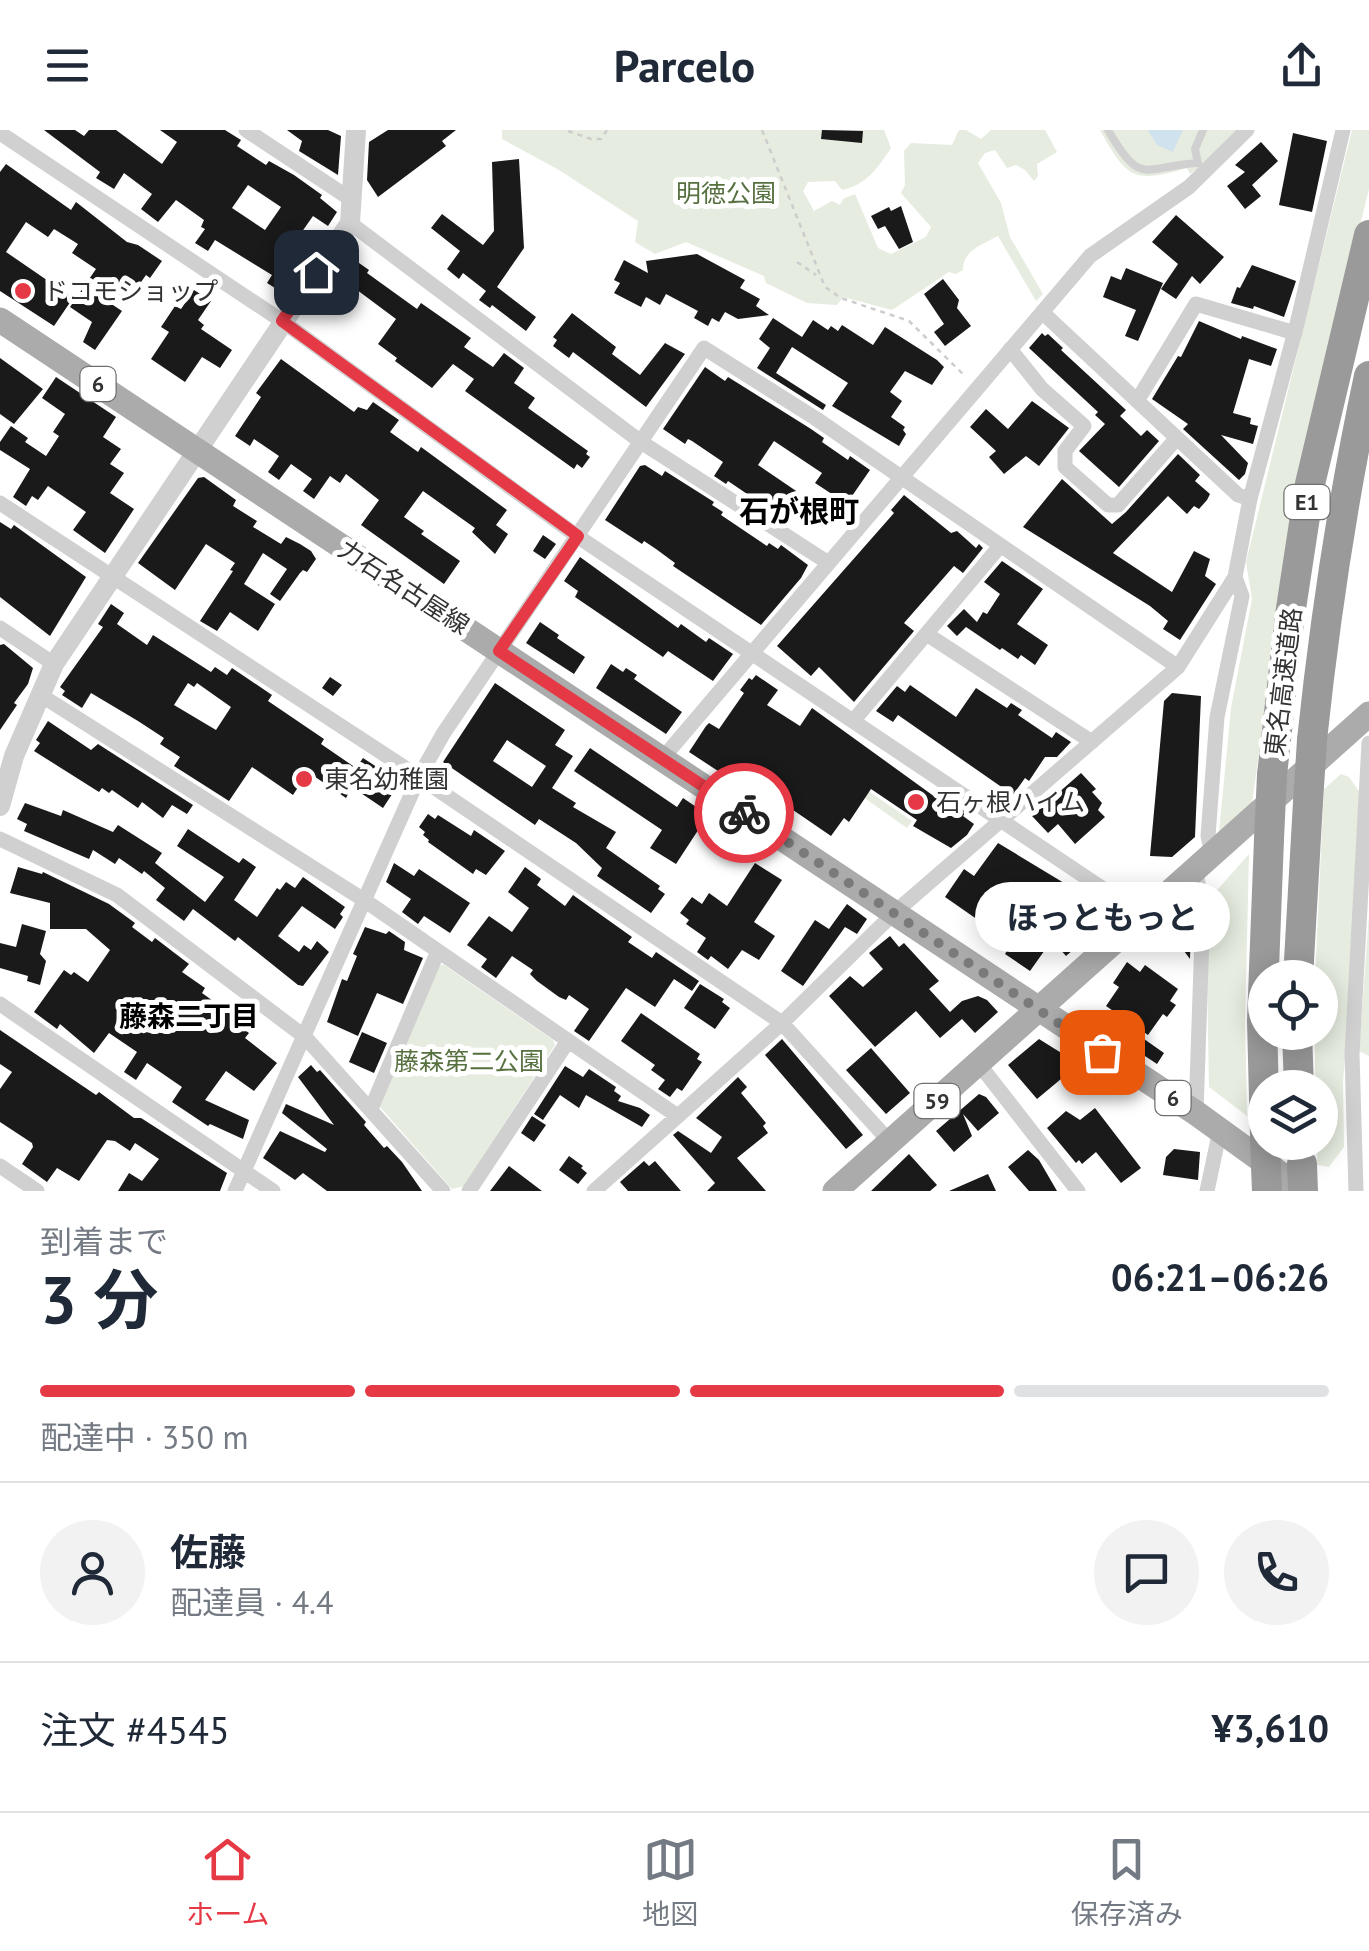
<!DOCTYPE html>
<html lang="ja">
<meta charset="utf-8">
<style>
:root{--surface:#fff;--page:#f2f2f3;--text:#1f2937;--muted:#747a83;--line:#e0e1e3;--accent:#e63946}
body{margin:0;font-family:"PT Sans","Noto Sans JP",sans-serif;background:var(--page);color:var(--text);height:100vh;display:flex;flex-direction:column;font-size:38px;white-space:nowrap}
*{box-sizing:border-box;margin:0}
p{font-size:32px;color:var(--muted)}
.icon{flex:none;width:55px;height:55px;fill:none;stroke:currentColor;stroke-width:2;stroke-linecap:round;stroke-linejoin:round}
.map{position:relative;height:1061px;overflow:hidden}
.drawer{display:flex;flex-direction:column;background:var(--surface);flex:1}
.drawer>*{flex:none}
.tools{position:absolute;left:1248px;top:830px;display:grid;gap:20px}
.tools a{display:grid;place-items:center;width:90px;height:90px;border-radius:50%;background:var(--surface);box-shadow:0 5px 25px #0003;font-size:50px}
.pin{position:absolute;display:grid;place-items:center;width:85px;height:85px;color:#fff;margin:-42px;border-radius:20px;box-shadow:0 5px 15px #0006}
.courier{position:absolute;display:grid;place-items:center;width:100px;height:100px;margin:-50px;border:8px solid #e63946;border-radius:50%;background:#fff;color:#222;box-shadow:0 2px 12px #0007}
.bubble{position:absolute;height:70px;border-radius:35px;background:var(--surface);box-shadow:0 5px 25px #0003;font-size:32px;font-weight:700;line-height:70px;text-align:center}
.headline em{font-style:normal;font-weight:700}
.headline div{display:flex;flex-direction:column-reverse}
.headline{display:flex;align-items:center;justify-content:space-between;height:170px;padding:0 40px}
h1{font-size:65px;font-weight:700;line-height:75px}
.bar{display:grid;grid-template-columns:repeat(4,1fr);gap:15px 10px;align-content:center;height:120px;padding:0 40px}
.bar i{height:12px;border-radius:8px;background:var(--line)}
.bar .selected{background:var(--accent)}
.bar p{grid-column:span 4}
.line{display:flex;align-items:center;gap:25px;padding:0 40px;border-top:2px solid var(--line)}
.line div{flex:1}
.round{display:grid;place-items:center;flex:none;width:105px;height:105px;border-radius:52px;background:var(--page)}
header{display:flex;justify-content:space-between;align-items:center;height:130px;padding:0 40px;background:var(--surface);font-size:45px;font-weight:700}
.tab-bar{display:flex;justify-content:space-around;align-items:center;height:140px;border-top:2px solid var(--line);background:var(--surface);font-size:28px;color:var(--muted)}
.tab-bar a{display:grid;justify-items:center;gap:5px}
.tab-bar .selected{color:var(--accent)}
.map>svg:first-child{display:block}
</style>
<header><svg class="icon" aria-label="menu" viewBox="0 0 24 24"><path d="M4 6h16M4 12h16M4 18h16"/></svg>Parcelo<svg class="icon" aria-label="share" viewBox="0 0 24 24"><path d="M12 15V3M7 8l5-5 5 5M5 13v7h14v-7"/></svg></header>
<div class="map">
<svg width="1369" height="1061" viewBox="0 0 1369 1061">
<rect width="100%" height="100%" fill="#fff"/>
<path fill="#e6ecdf" d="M502,0H884L891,18C878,38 866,55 842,60L835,51L808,52L803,61L814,81L832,71L840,75L843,69L855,64L878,118L891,124L926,107L931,97L901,63L905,55L904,21L911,13L952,15L959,0H966L981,9L991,0H1045L1057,22L1037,34L1038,46L1034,51L1025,40L1016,35L1007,38L995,20L985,23L978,33L1001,73L1010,107L1043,164L1036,171L998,106C983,114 962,121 963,140L956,144L949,142L892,180L843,167L837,175L807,173L766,153L764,146L686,112L655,124L635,112L638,91L559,40L502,9Z
M1100,0H1237L1206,32L1190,44L1187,38C1132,54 1127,48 1100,0Z
M1352,0H1369V59L1325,235L1292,392L1252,673L1219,703L1231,578L1252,469L1246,432Z
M1341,644L1349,647L1360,663L1357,771L1343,953L1344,1017L1329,1037L1317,1035L1320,958L1315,957V903L1320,902V848L1315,847L1324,659Z
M861,656L912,691L907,698L856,662Z
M1249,724L1245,891L1247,986L1209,957L1207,841L1212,766Z
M1369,785V926L1359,921Z
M437,835H444L553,910L555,915L464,1056L452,1059L380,977Z"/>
<path fill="#cfe2ee" d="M1148,0H1183L1173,22L1157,15Z"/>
<path fill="#1a1a1a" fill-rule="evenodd" d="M44,0H75L84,6L89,0H116L162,34L177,12L160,0H225L241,10L237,16L266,35L269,31L294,45L322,65L320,68L337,82L328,96L313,86L299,106L313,116L283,163L267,153L272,145L215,110L208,121L195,113L205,99L201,97L204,90L176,70L158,92L141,79L152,64L124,43L114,59L96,48L100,42ZM248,55L281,77L265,100L232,78Z
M287,0H328L341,6L338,45L299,21L302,11Z
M388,0H456L442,11L446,16L378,67L367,50L369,12Z
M822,0L863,1L862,13L821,9Z
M1293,3L1327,11L1312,82L1279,75Z
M1261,12L1278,31L1252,55L1261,66L1245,79L1227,56L1245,42L1235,35Z
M519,29L524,118L497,157L536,187L526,201L492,175L490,178L479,170L486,161L463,143L459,149L447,139L460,121L431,98L442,84L483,115L494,101L492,32Z
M6,34L71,80L76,72L127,112L138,115L162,131L150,148L146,145L139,155L130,149L113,175L122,181L95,220L83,212L92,192L70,177L96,139L72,123L78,114L54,99L48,107L26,92L6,122L73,168L54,196L0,161V42Z
M901,76L913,112L899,119L885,96L878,99L871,86L889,77L891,81Z
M1176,85L1224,127L1200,154L1192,146L1176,169L1161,159L1178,134L1152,112Z
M697,124L745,150L740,158L760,169L756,176L769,185L738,189L725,182L719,192L712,188L708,196L694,188L698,181L666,164L660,175L646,167L641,177L614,163L620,153L614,150L624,130L648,143L646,131Z
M352,133L357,136L359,133L369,140L367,143L417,179L421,173L471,208L464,217L493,237L504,223L524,238L514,253L535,268L528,278L588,321L586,324L590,327L582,338L577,334L574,339L465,261L474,249L453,234L432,258L395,231L397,228L378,214L396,189L341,148Z
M1252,135L1296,151L1284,187L1254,176L1253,179L1231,173L1237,157L1240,158Z
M1126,138L1163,153L1138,211L1125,206L1136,180L1103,167L1111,146L1121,150Z
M943,149L959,170L957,178L971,196L945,216L934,202L944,194L924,164Z
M194,160L211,171L198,190L204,195L201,199L232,220L220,238L202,227L185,252L151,229L169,202L161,197L175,176L181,179Z
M572,183L616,217L612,224L640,245L665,213L685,224L646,277L573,222L569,228L553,216L557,210L553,207Z
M773,188L802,207L813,190L828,200L831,196L838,201L842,195L873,215L885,197L937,230L944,237L932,255L905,241L890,262L902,271L891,287L905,297L903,300L906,304L899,316L832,276L848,253L792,217L776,243L826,275L823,280L757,238L770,218L759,209Z
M1199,191L1241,209L1242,206L1277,219L1271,236L1249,229L1233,283L1251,288L1250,294L1258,296L1253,314L1221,305L1248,333L1245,344L1239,350L1183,299L1188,294L1152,269L1178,226L1181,227Z
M1042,203L1045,206L1048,204L1063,218L1061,220L1126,280L1120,286L1141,306L1147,300L1159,311L1119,357L1079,321L1105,294L1095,285L1098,282L1029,218Z
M0,228L43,259L14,294L0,284Z
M281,229L354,282L358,277L367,280L373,272L399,290L390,302L418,322L421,317L507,380L496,395L508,404L495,424L472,402L475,398L423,361L404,387L424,401L421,404L460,431L444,454L361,395L379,370L346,344L340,353L330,346L314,369L303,361L312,349L291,334L279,350L268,342L279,326L254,309L250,316L235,306L261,267L256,263Z
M705,237L725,251L728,247L811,299L824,308L822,312L848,330L850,326L870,340L852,366L844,372L815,353L822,343L774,311L758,335L805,367L790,393L728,351L726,354L714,346L723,332L692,311L688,309L685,314L663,299Z
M56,247L116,287L103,307L121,319L110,334L124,343L110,363L134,379L105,423L73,400L86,382L48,356L38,370L32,366L26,376L13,367L30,339L0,320V312L11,296L28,308L25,312L46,326L59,306L53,302L65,284L42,268Z
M1032,271L1069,298L1039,336L1026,326L1004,344L989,327L996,321L970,297L986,279L1008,299Z
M1178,324L1200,345L1195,351L1210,364L1207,370L1199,379L1194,376L1187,384L1168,366L1113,423L1172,462L1194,421L1210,429L1205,446L1216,454L1180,510L1163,499L1168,491L1150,476L1023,397L1062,349L1112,394L1126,382Z
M645,335L662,346L665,341L714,372L712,375L723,382L721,385L767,416L769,413L778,419L781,415L808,435L801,448L761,495L673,436L675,433L656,419L644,411L642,414L605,390L640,336Z
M204,347L236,370L233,376L257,391L253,397L281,414L286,407L300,414L311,421L316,429L307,442L303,440L300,443L280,471L270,464L287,439L263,423L244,454L275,474L258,501L230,482L217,501L200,491L233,441L230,440L235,433L206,414L175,460L138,433L198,348Z
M904,365L951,403L957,401L976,418L979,414L983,418L963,443L954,436L904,493L914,501L854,572L819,537L811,546L777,516L894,383L891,380Z
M0,392L11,399L14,395L86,447L50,506L0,467Z
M543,405L556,414L545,429L533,421Z
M580,427L678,498L681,494L706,512L709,508L733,524L713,551L668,521L663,527L575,467L578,461L564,451Z
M1002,431L1043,459L1017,494L1048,515L1035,535L1021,525L1018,529L1002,518L1000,520L966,497L957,506L947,496L964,479L977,492L983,482L987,484L1000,464L984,452Z
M111,474L124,483L117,494L147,515L153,505L211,542L215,537L227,545L232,538L272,565L268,571L324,609L321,614L356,638L363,628L400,652L383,678L352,657L346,668L308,642L293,665L252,637L229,671L174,636L180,627L160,614L164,608L138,591L91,563L82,578L62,565L65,561L60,557L103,497L98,494ZM188,553L194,557L197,553L231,577L216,600L174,575Z
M540,492L559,505L557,508L585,527L574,544L526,513Z
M4,514L33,538L28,554L14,573L17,575L0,600V515Z
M611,534L623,542L626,538L637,545L634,549L682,582L666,604L596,558Z
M756,545L778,560L767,575L800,596L812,578L942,672L946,667L967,681L963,686L974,694L967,705L951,718L913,696L917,690L871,659L849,692L844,688L831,706L752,652L747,660L689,622L706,596L709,593L719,599L744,563L740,560L749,548L752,550Z
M330,547L342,555L333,566L322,558Z
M495,553L565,600L555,615L573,626L552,658L576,673L573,677L616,702L606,718L660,756L658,759L665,764L651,783L597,746L602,738L576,713L539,689L535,695L443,632ZM507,610L546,636L532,657L493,631Z
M910,555L956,587L976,558L1007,578L1011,573L1022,580L1018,585L1052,608L1056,602L1071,612L1057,627H1045L1029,651L1025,648L1013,665L898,585L893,592L876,581L897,556L905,562Z
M1172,563L1201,566L1195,707L1172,727L1150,726L1164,571Z
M48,591L91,620L98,614L193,675L187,684L172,675L163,688L142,672L138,678L112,660L109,663L102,658L99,662L34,621L40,613L36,610Z
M590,618L677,677L683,668L708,685L676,734L650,718L662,700L574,641Z
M1081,643L1096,659L1092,662L1102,673L1098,680L1105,687L1075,714L1058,694L1048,703L1032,686Z
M25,673L61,686L63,680L113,702L118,695L162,723L155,733L205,772L224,747L177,716L188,699L239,733L243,728L256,737L234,770L257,787L277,758L280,760L286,752L295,758L303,747L345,777L340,784L343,787L335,799L302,776L278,806L299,822L304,815L311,820L317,811L329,822L303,856L298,855L238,807L235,811L193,779L184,791L156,770L165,758L144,741L142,744L119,728L115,734L93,720L89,729L24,701L27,694L17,689Z
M428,684L435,689L438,685L471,706L474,700L505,721L486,745L476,739L473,744L428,712L429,710L423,705L425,702L419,697Z
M998,713L1074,759L1062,776L1089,806L1066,826L1052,810L1030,841L1005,824L1020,801L999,787L991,799L945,767L964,739L974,746Z
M394,733L414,746L419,739L470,773L450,803L424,786L418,794L402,782L411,769L386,752Z
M755,733L782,750L754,792L775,806L759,830L742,820L728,839L711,826L708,830L697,822L706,808L686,794L689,790L680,783L692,767L702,774L709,763L727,776Z
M18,737L42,744L43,742L109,774L135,793L132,797L152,812L155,808L189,834L182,842L205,858L202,863L241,891L239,895L249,903L245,908L277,933L254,961L226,941L205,970L249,990L243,1009L210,994L208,996L172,972L182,957L147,933L136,950L124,942L137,922L109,903L94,923L60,894L57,899L34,882L64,840L71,845L74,842L88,852L110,820L86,799H50V773L10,763Z
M525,737L541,749L537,755L565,776L573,765L632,807L628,812L652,828L656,822L699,851L692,861L674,849L655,877L626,858L589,911L574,901L589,879L569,865L566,870L559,867L537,851L530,844L533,840L512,826L496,848L481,837L487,829L467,815L489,786L512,802L529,778L508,762Z
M847,774L867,789L857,804L845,797L803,856L781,841L815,790L829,799Z
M1190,787L1191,797L1190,829L1175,809Z
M22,794L46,801L40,824L46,831L40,855L27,851L28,846L0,838V813L16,817Z
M365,797L386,804L389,801L405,812L404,820L423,828L403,874L377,863L358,906L327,892L342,849L347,851L357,826L353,824Z
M890,806L899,817L904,813L939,851L929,859L950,882L962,871L978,866L987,870L998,882L975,903L962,889L940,908L916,881L875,917L829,866L850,846L863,857L883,839L869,823Z
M1127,832L1140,842L1145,835L1178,859L1170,871L1176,875L1167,887L1163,884L1148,905L1106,876L1119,857L1113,853Z
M700,854L724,869L722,872L730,878L715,899L684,878Z
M641,883L700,924L697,929L702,932L682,961L677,958L670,967L658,959L665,950L651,940L655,935L621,911Z
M0,900L96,965L99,962L134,988H141L227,1043L220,1061H118L129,1043L142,1051L159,1029L135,1013L130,1021L115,1011L107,1010L79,1051L57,1038L47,1052L22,1034L33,1017L32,1013L0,992V959L12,942L0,934Z
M362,902L387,913L374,943L349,932Z
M782,909L863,1005L846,1019L765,925Z
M1039,909L1079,934L1037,969L1008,935Z
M1144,909L1164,923L1157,934L1136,920Z
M871,918L910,963L886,984L846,940Z
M311,935L317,942L320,940L366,992L364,995L384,1018L387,1016L402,1032L422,1061H327L303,1043L295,1050L263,1028L280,1001L325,1022L327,1019L282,983L286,974L334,995L298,947Z
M565,936L583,947L589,939L616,957L614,961L621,966L618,971L640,978L650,985L642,997L586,965L579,978L560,965L543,990L534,984Z
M738,947L747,957L741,963L766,993L763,996L768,1003L737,1028L766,1061H707L715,1053L673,1005L678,1001L711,1023L722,1007L696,988Z
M979,964L986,967L999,983L978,1001L963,984L972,1006L954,1022L936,1001Z
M1095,978L1141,1038L1121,1053L1096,1022L1082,1034L1079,1030L1076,1033L1047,998L1066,981L1080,990Z
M532,986L546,995L534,1012L521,1003Z
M1174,1019L1200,1022L1198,1050L1163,1045L1166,1027Z
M1028,1020L1039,1030L1057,1061H1029L1008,1037Z
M909,1024L937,1055L930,1061H871Z
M569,1026L583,1036L581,1038L587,1043L578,1054L559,1040Z
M644,1031L649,1036L655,1031L681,1061H628L620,1052Z
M509,1036L542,1061H490Z
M988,1044L996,1061H949Z"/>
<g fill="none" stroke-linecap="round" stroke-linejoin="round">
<path stroke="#cdcdcd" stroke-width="2.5" stroke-dasharray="5 5" stroke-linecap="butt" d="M762,0L825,157L841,168L909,191L965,246
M568,1L591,9H601L607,0
M797,132L816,145"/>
<path stroke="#d0d0d0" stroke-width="8" d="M1108,0C1141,57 1143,37 1197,33
M1198,33L1195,19L1203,0"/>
<path stroke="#d0d0d0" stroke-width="15" d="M246,0L352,70
M0,3L282,191L577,406L1142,785
M350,93L641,312L827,432
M1042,182L1238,365L1250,369
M1010,219L1042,259L1084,296L1065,321V337L1108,375H1118L1176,309
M1137,271L1196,174L1295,203
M0,373L419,647L782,893L890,1012
M0,498L54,534
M928,505L1092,612
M39,564L364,770L676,985
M854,590L1000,416
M662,629L1090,126L1189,57L1247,0
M0,709L117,765L305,907L443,1061
M1212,724L1208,706L1217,587L1242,466L1235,447
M1195,739L1203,777L1196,983
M0,874L273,1061
M979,934L1078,1061
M371,979L438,821
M0,1036L37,1061
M235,1061L419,647L443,604L704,218L815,288L1178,537
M469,1061L568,911
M594,1061L782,893L894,783L1178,537L1235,447L1250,369L1297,194L1343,0
M1207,1061L1220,1000
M1356,1061L1352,924L1369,613"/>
<path stroke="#d0d0d0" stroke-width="20" d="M0,676L14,626L54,534L350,93L356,0"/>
<path stroke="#ababab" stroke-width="25" d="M0,190L1196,983L1304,1061
M835,1061L1369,584"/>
<path stroke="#9a9a9a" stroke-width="30" d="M1312,610C1325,487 1343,367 1369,246
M1272,645L1290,485L1310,354L1369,105
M1298,848L1308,672
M1297,902L1299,958
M1265,1006L1262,891L1269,709"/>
<path stroke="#9a9a9a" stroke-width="30" d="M1308,672L1312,610
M1269,709L1272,645
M1265,1012L1267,1061
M1302,1034L1303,1061"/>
</g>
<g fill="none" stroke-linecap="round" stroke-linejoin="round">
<path stroke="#7a7a7a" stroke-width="10" stroke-dasharray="0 18" d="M744,683L1102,922"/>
<path stroke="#e63946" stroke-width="12" d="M316,142L282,191L578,406L499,521L744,683"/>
</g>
<g fill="#e63946" stroke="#fff" stroke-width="4">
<circle cx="23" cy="161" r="10"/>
<circle cx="304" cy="649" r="10"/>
<circle cx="916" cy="672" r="10"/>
</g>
<g text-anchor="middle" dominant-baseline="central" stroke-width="10" stroke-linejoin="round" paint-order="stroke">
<g fill="#fff" stroke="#707070" stroke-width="2.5">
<rect x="80.5" y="237" width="35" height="34" rx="8"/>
<rect x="1284.5" y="355" width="45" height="34" rx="8"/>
<rect x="1155.5" y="951" width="35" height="34" rx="8"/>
<rect x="914.5" y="954" width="45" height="34" rx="8"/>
</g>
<g font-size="22" font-weight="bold" fill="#333">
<text x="98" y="254">6</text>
<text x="1307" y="372">E1</text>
<text x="1173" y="968">6</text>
<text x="937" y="971">59</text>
</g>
<g font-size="25" fill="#56703f" stroke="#fff">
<text x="726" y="63">明徳公園</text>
<text x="469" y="931">藤森第二公園</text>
</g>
<g font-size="25" fill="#333" stroke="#fff" text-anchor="start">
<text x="43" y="161">ドコモショップ</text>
<text x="324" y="649">東名幼稚園</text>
<text x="936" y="672">石ヶ根ハイム</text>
</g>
<g font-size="25" fill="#333" stroke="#fff">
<text transform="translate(404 457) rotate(33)">力石名古屋線</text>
<text transform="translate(1283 552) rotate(-83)">東名高速道路</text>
</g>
<g font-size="28" font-weight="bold" fill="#000" stroke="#fff">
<text x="189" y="885">藤森二丁目</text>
</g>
<g font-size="30" font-weight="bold" fill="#000" stroke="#fff">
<text x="799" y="380">石が根町</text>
</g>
</g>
</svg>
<div class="tools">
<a><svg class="icon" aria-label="locate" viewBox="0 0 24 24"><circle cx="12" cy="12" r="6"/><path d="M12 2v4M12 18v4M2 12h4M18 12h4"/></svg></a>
<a><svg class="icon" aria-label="layers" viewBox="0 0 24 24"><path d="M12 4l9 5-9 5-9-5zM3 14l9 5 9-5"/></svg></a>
</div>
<div class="pin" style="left:1102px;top:922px;background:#ea580c"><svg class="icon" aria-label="bag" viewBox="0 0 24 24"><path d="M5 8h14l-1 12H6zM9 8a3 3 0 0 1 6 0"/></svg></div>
<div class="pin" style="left:316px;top:142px;background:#1f2937"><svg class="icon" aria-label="home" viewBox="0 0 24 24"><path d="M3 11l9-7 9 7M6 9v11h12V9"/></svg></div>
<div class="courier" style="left:744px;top:683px"><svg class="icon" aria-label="bike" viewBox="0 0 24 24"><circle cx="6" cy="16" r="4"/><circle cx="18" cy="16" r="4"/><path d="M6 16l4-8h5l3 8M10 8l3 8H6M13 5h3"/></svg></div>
<div class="bubble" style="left:975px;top:752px;width:255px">ほっともっと</div>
</div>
<section class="drawer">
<div class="headline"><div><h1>3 分</h1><p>到着まで</p></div><em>06:21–06:26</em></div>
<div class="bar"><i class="selected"></i><i class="selected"></i><i class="selected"></i><i></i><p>配達中 · 350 m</p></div>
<div class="line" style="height:180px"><a class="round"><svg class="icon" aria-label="person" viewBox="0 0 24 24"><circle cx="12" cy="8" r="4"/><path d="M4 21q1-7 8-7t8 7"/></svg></a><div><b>佐藤</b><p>配達員 · 4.4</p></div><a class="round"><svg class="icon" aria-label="chat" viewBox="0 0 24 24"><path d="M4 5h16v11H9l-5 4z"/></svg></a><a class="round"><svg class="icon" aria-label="phone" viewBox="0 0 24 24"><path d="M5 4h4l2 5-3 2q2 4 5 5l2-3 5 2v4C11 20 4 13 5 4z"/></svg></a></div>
<div class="line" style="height:130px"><div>注文 #4545</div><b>¥3,610</b></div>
</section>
<nav class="tab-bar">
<a class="selected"><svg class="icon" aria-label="home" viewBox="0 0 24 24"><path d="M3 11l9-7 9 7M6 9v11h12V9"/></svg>ホーム</a>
<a><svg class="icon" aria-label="map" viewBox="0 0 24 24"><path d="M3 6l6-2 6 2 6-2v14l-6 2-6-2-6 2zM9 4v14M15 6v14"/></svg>地図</a>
<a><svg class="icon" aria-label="saved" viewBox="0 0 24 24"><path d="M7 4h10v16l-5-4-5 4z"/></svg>保存済み</a>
</nav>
